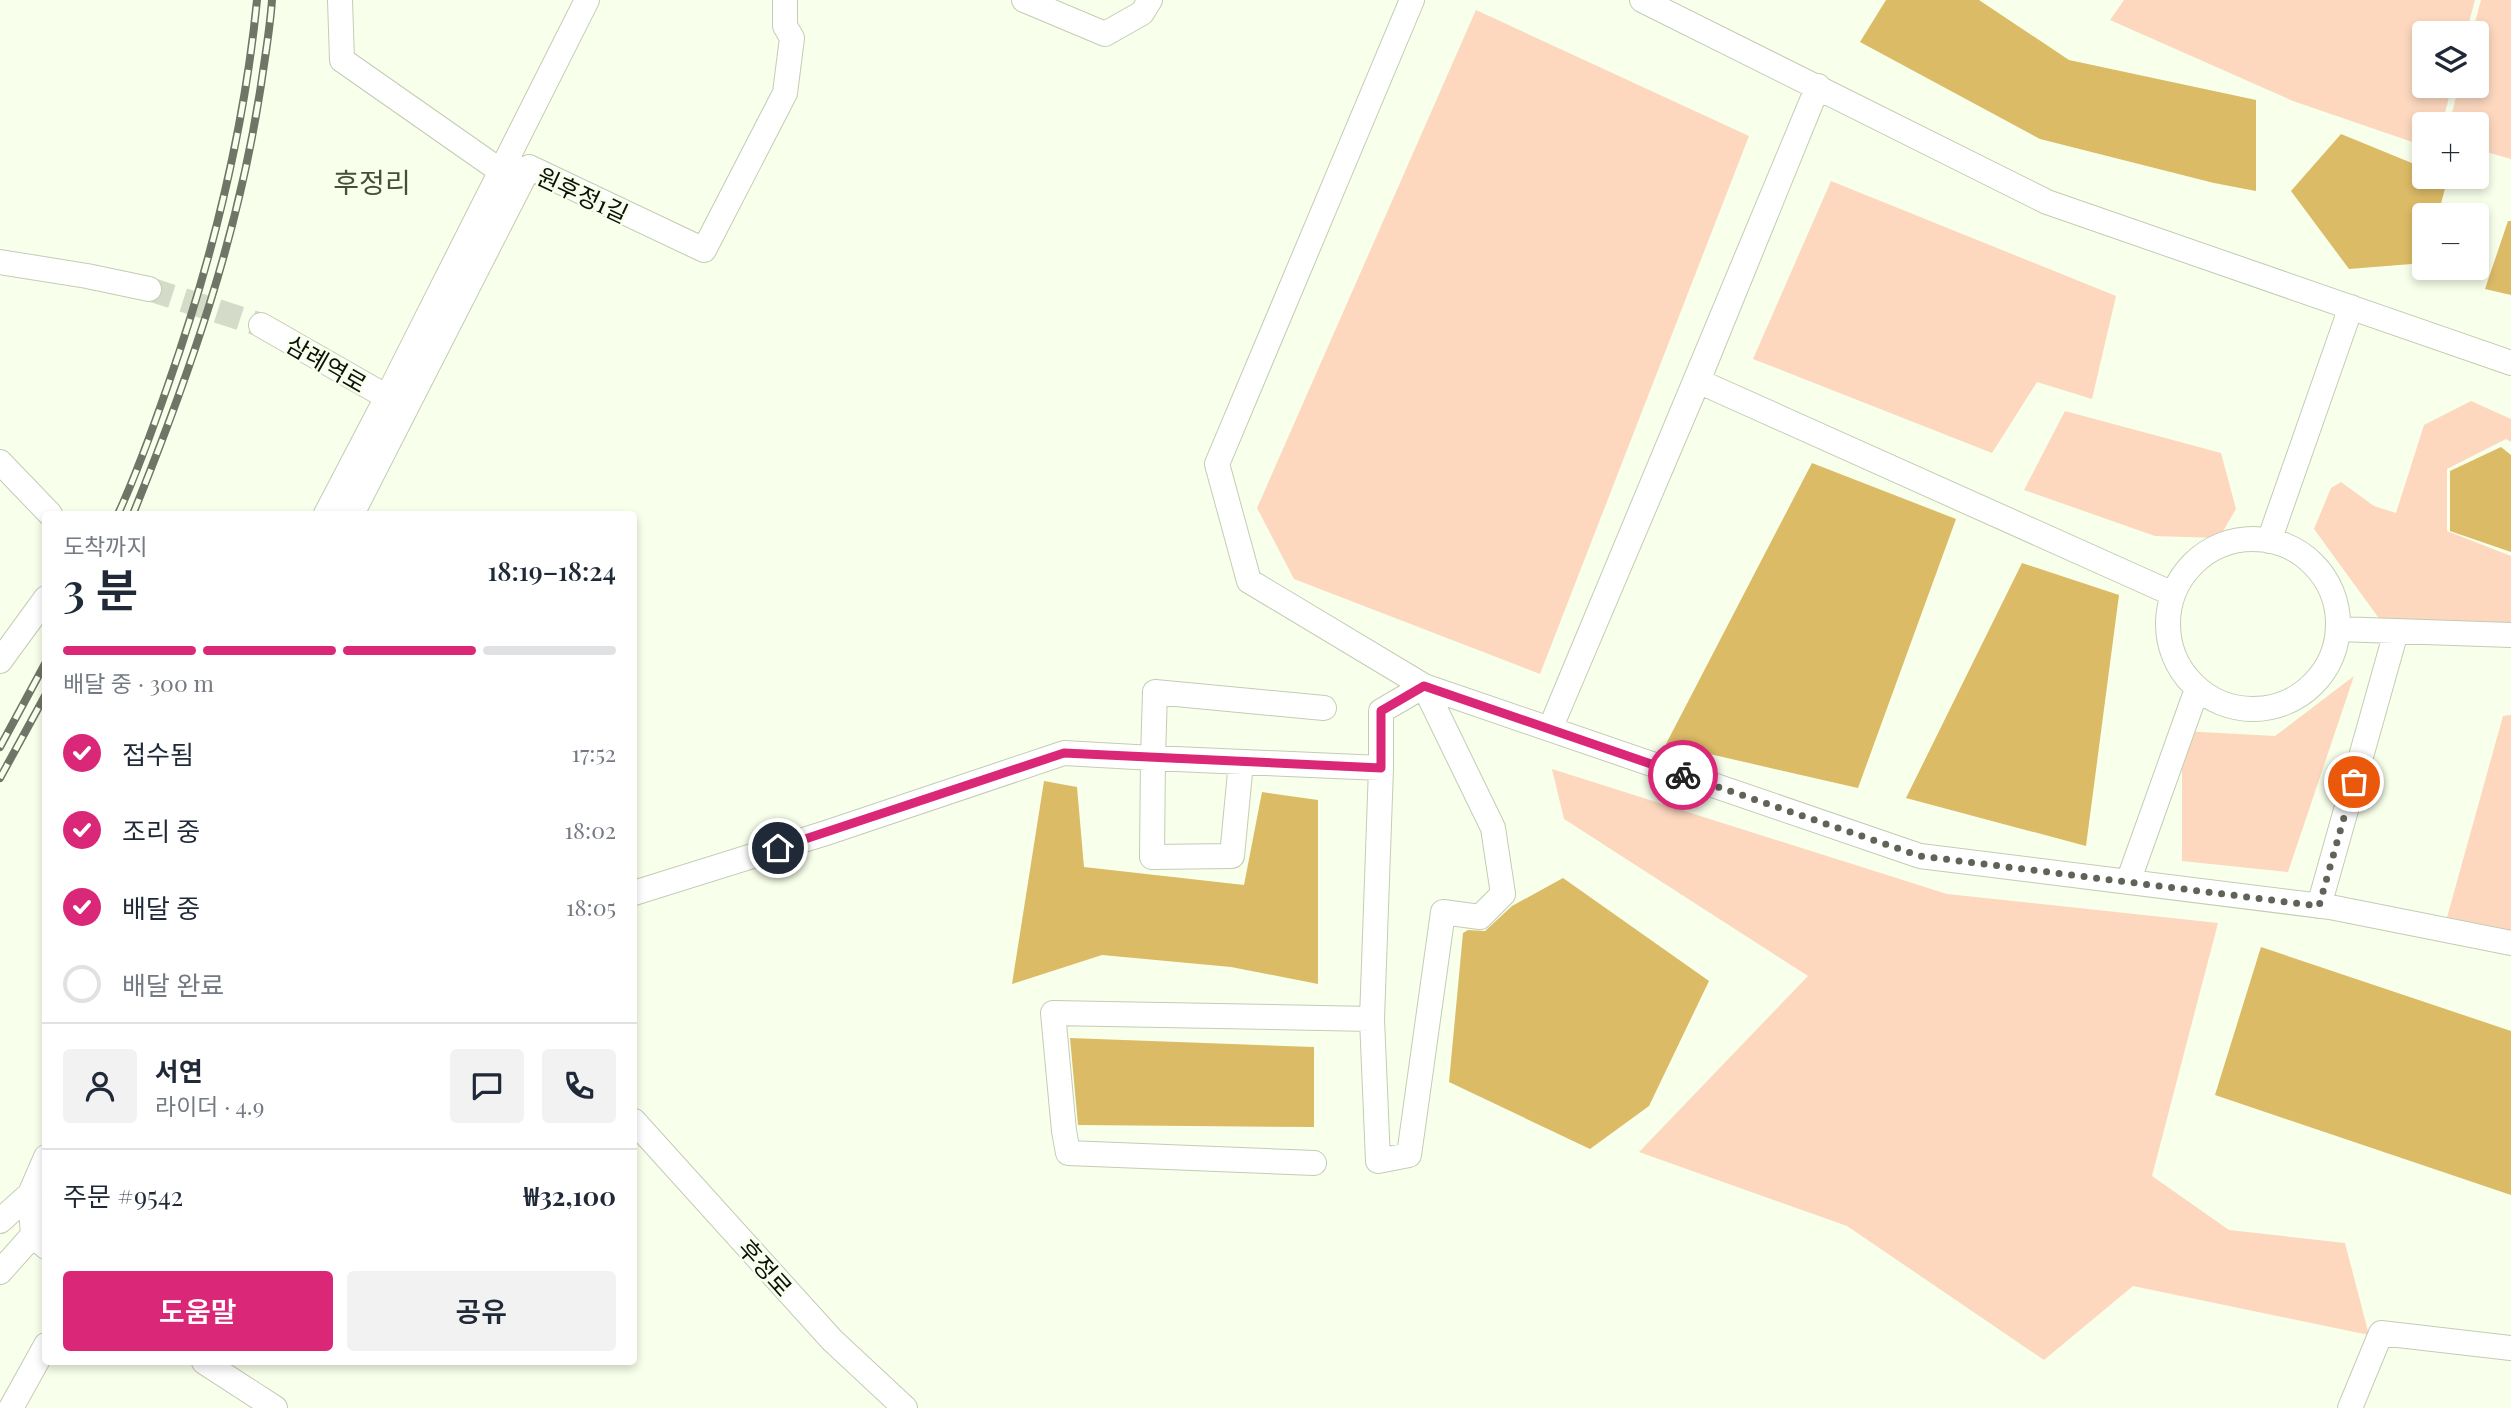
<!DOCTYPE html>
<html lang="ko">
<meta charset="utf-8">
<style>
:root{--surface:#fff;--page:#f2f2f3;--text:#1f2937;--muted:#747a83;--line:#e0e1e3;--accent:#db2777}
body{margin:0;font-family:"Playfair Display","Noto Sans KR",serif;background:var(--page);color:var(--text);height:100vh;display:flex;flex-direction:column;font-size:26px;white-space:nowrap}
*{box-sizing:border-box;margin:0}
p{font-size:23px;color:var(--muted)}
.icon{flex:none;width:38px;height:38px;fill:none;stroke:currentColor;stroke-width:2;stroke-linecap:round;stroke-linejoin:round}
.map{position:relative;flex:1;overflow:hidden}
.drawer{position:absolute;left:42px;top:511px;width:595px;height:854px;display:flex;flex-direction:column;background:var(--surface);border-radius:7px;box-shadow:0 4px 10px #0003}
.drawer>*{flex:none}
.tools{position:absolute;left:2412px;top:21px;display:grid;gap:14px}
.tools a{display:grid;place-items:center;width:77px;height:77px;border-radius:7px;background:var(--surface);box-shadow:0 4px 10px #0003;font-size:35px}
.pin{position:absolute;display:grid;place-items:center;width:60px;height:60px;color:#fff;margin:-30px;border:4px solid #fff;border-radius:50%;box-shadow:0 2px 7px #0007}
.courier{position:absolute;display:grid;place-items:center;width:70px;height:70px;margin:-35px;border:5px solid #db2777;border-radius:50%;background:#fff;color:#222;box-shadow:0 2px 9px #0007}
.summary em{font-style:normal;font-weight:600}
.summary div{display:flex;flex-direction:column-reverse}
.summary{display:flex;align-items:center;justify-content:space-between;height:119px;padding:0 21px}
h1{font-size:46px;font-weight:600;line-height:52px}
.bar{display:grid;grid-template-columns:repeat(4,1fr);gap:10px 7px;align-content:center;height:84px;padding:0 21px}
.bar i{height:9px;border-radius:5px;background:var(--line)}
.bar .active{background:var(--accent)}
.bar p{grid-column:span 4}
.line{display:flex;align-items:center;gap:18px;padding:0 21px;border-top:2px solid var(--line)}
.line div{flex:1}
.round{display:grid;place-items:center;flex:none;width:74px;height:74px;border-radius:7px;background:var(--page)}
ol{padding:0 21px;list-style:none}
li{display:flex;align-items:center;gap:21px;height:77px}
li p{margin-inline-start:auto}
li .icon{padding:7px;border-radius:50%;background:var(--accent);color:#fff;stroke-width:4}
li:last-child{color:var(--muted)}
li i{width:38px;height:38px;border:4px solid var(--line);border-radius:50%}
.action{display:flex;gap:14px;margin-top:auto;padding:14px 21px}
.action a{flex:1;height:80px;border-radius:7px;background:var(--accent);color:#fff;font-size:28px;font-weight:600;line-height:80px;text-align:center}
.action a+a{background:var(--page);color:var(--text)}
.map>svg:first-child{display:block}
</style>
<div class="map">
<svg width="2511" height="1408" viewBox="0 0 2511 1408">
<rect width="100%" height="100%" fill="#f8ffeb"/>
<path fill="#fdd8bf" d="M2124,0H2475L2466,33H2424V86H2452L2442,124H2424V146L2293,101L2110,20Z
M2481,0H2511V159L2476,149V124H2449L2459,86H2476V33H2472Z
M1476,10L1749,136L1540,674L1294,579L1257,508Z
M1831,181L2116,296L2092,399L2037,382L1992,453L1753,359Z
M2471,401L2511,419V442L2506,439L2447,469V531L2511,556V630L2386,628L2314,529L2331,488L2341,482L2374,506L2396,513L2424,425Z
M2065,411L2221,453L2236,509L2219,538L2155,536L2024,490Z
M2354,676L2288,872L2182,861V731L2275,736Z
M2511,715V934L2446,921L2503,716Z
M1552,769L1947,894L2218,923L2152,1176L2229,1230L2345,1243L2369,1335L2133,1286L2044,1360L1847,1226L1639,1152L1808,976L1564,819Z"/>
<path fill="#dcbb67" d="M1886,0H1979L2069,60L2256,100V191L2214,183L2040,139L1860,42Z
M2341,134L2424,168V177H2448L2438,215H2424V263L2349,269L2291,191Z
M2508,221H2511V295L2485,289Z
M2501,447L2511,455V552L2450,531V471Z
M1812,463L1956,519L1858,788L1666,744Z
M2022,563L2119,595L2086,846L1906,798Z
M1044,781L1077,787L1084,867L1244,885L1262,792L1318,800V984L1231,967L1102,955L1012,984Z
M1563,878L1709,981L1649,1106L1590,1149L1449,1082L1463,933L1468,930L1485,931L1512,906Z
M2261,947L2511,1031V1195L2215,1095Z
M1070,1038L1314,1047V1127L1078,1125Z"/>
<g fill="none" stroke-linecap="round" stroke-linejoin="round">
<path stroke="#d5dbc9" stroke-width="24" stroke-dasharray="24 12" stroke-linecap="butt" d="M149,289L261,325"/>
<g stroke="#c4ccb5" stroke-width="26">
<path id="minor" d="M340,0L342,60L502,172L518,169
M1024,0L1105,34L1142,13L1150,0
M1412,0L1217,464L1249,581L1424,686L1920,856L2330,907L2511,943
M1642,0L2047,202L2511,363
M1818,86L1698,381L1550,729Z
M0,262L87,276L149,289
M261,325L387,397L326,514
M1698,381L2173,594
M387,397L587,0
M0,462L50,514
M352,514L529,167L704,250L785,93L792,38L785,26V0
M2168 624a85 85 0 1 1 170 0a85 85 0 1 1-170 0Z
M2269,541L2351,307
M2338,629L2511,635
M0,661L46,598
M1324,708L1155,692L1153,758L1381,768V711L1424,686L1493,828L1503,894L1480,917L1443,912L1409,1155L1378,1161L1372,1019
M2128,882L2197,689
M634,893L826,833L1064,753L1153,758L1152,857L1232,856L1241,762
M2319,906L2396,632
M634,1121L832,1340L905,1408
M46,1157L30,1194L33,1235L46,1247
M1314,1163L1068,1153L1064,1131L1053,1013L1372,1019L1381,768
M0,1221L30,1194
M0,1272L33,1235
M204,1362L275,1408
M11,1408L46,1345
M2350,1408L2381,1333L2511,1348"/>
</g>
<use href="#minor" stroke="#fff" stroke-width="24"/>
<g stroke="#707568" stroke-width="8">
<path id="rail" d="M118,514C137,473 153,428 168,385C212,260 244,132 257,0
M133,514C190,373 238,237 261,85C265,57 270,29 272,0
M0,747L46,662
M0,778L46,694"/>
</g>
<use href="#rail" stroke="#f8ffeb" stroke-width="5" stroke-dasharray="16" stroke-linecap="butt"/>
</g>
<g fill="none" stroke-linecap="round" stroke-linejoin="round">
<path stroke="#606458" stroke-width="7" stroke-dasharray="0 12.6" d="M1683,775L1920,856L2319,906L2354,782"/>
<path stroke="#db2777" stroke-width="9" d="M778,848L1064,753L1381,768V711L1424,686L1683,775"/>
</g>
<g text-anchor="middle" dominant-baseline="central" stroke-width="5" stroke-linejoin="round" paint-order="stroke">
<g font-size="24" fill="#0e1109" stroke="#f8ffeb">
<text transform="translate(583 194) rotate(25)">원후정1길</text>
<text transform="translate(327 363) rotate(30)">삼례역로</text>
<text transform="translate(766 1267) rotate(48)">후정로</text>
</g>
<g font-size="28" fill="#484d3a" stroke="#f8ffeb">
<text x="372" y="181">후정리</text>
</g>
</g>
</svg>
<div class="tools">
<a><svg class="icon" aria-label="layers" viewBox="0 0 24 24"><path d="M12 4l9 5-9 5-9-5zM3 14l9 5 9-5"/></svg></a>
<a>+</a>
<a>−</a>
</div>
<div class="pin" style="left:2354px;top:782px;background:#ea580c"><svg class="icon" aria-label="bag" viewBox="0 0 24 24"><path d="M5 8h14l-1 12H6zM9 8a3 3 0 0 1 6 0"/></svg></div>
<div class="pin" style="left:778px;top:848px;background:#1f2937"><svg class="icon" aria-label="home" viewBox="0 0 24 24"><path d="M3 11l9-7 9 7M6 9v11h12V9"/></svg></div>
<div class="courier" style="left:1683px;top:775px"><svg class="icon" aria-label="bike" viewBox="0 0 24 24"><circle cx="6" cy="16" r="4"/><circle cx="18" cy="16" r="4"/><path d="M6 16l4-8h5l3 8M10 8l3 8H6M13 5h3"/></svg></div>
<section class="drawer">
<div class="summary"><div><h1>3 분</h1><p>도착까지</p></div><em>18:19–18:24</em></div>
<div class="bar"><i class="active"></i><i class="active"></i><i class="active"></i><i></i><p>배달 중 · 300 m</p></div>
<ol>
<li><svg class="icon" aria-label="check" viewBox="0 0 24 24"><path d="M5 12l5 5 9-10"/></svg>접수됨<p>17:52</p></li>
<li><svg class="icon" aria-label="check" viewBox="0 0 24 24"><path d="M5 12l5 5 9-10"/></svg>조리 중<p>18:02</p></li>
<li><svg class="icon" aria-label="check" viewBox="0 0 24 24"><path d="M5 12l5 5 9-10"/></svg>배달 중<p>18:05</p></li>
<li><i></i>배달 완료</li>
</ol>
<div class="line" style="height:126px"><a class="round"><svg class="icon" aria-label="person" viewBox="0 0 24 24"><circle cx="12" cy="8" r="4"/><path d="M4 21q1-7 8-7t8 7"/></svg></a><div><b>서연</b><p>라이더 · 4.9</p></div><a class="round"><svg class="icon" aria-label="chat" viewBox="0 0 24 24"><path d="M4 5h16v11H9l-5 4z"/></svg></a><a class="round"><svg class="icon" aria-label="phone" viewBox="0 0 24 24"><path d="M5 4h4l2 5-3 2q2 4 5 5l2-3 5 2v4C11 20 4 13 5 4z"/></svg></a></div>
<div class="line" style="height:91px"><div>주문 #9542</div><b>₩32,100</b></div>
<div class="action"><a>도움말</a><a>공유</a></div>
</section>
</div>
